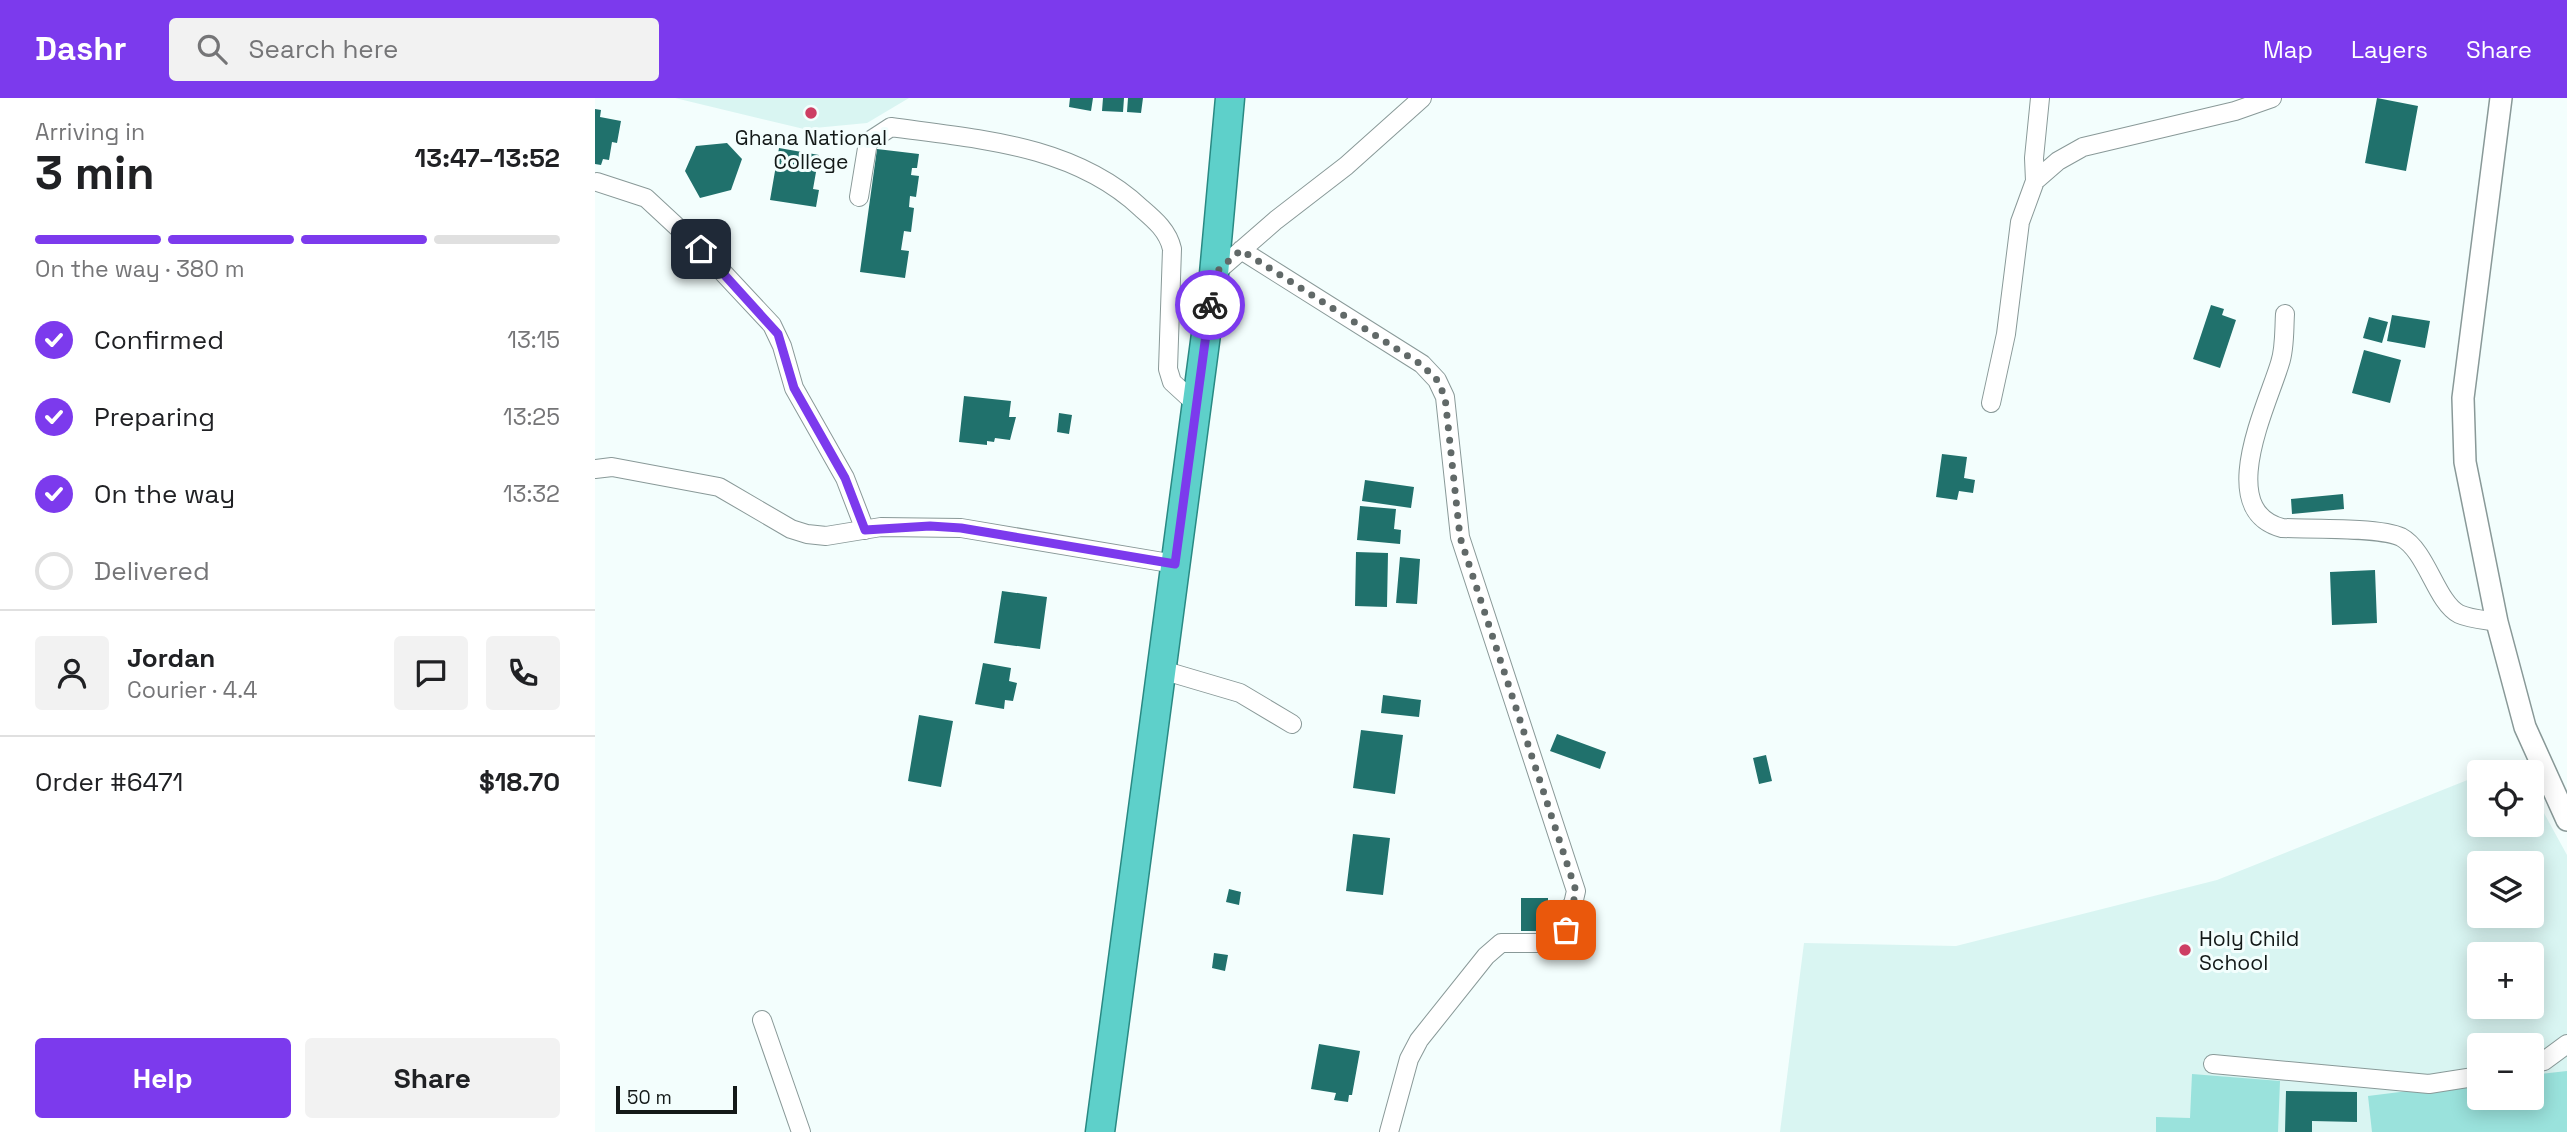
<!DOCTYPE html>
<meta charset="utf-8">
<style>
:root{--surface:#fff;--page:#f2f2f2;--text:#202124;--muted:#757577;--line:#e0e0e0;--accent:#7c3aed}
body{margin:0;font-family:"Space Grotesk",sans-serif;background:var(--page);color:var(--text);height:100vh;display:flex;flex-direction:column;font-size:26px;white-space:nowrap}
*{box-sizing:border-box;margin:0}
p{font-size:23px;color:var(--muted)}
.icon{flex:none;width:38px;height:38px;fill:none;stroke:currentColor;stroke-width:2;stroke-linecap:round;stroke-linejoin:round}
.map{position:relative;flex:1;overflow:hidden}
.details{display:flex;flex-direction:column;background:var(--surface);width:595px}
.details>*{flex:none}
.controls{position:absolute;left:1872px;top:662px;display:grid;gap:14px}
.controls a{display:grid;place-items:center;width:77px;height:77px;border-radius:7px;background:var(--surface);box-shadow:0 4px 18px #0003;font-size:35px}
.scale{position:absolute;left:21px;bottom:18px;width:121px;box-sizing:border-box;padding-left:7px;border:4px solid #131918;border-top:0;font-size:19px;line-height:24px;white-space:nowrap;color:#131918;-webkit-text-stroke:5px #f3fefd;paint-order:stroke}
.pin{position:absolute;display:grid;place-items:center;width:60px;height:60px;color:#fff;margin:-30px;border-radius:14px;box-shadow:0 4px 10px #0006}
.courier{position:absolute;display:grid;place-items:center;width:70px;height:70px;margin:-35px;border:5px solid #7c3aed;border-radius:50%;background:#fff;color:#222;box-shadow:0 2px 9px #0007}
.headline em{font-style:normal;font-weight:600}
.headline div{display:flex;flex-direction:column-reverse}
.headline{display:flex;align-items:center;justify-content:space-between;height:119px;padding:0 35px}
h1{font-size:46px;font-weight:600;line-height:52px}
.bar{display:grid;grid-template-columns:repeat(4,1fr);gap:10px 7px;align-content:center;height:84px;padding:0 35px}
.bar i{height:9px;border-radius:5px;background:var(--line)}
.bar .on{background:var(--accent)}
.bar p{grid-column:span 4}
.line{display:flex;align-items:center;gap:18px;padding:0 35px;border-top:2px solid var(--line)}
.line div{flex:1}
.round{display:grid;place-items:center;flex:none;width:74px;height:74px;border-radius:7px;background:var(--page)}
ol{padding:0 35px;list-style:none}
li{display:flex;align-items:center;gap:21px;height:77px}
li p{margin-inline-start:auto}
li .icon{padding:7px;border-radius:50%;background:var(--accent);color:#fff;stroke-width:4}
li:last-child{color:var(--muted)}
li i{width:38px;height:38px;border:4px solid var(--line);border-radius:50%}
.action{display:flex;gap:14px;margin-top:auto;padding:14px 35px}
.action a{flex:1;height:80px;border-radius:7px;background:var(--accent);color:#fff;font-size:28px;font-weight:600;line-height:80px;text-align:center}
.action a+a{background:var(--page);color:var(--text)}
header{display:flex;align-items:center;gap:42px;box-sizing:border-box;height:98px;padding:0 35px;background:var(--accent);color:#fff}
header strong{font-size:33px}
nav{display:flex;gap:38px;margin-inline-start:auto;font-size:24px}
.search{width:490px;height:63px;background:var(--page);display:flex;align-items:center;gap:18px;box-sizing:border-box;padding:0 24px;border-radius:7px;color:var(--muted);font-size:26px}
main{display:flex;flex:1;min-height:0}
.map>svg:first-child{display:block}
</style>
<header>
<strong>Dashr</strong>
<div class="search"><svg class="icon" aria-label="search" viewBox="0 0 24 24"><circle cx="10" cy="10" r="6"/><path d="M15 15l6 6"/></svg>Search here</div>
<nav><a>Map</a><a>Layers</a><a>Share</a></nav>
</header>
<main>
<section class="details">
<div class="headline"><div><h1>3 min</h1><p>Arriving in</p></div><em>13:47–13:52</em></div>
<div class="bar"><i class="on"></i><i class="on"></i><i class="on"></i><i></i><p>On the way · 380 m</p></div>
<ol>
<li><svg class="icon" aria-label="check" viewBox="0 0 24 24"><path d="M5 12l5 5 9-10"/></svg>Confirmed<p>13:15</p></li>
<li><svg class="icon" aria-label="check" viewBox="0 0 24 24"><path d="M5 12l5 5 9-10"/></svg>Preparing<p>13:25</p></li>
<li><svg class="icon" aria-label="check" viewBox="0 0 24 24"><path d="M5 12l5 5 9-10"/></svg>On the way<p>13:32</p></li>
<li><i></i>Delivered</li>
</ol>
<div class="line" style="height:126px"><a class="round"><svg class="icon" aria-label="person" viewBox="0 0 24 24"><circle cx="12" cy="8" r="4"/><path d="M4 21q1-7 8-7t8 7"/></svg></a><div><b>Jordan</b><p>Courier · 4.4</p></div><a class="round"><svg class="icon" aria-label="chat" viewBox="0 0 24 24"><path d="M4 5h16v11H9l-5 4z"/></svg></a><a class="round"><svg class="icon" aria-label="phone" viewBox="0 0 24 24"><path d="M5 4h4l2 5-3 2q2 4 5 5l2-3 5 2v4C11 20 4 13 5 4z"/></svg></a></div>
<div class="line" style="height:91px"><div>Order #6471</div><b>$18.70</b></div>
<div class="action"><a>Help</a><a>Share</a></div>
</section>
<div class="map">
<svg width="1972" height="1034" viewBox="0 0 1972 1034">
<rect width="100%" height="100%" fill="#f3fefd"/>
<path fill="#d9f5f2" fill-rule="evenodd" d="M80,0H314L272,25L209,31Z
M1885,677V726H1937V693L1972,757V1034H1185L1209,845L1361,848L1622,782ZM1885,765H1937V817H1885ZM1885,856H1937V908H1885ZM1885,947H1937V999H1885Z"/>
<path fill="#9ae2dc" d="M1972,973V1034H1777L1773,998L1885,984V999H1937V977Z
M1597,976L1685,983L1683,1034H1561V1019L1595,1020Z"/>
<path fill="#20716c" d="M475,0H498L496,13L474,9Z
M508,0H529L528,14L507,13Z
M533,0H548L546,15L532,14Z
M1782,0L1823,8L1811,73L1770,65Z
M0,11L6,12L5,19L26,23L22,45L17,44L14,62L8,61L6,67L0,66Z
M132,45L147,61L136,92L105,100L90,73L101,48Z
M184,50L224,57L218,91L224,92L221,109L175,102Z
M282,51L324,56L322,70H317L316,77L324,78L321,99L315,98L314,109L319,110L316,134L309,133L306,152L314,153L310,180L265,174Z
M1616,207L1629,211L1627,217L1641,222L1625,270L1598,261Z
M1797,217L1835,223L1830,250L1792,243Z
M1774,219L1793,224L1787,245L1768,240Z
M1769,252L1806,262L1795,305L1757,295Z
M369,298L416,303L414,319H421L415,342L400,340L399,344L392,343V347L364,344Z
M464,315L477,317L474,336L462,334Z
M1347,356L1372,359L1369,380L1380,382L1378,395L1364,393L1362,402L1341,399Z
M770,382L819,389L816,410L767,403Z
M1748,396L1749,411L1697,416L1696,401Z
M765,408L801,411L799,431L806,432L805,446L762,442Z
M761,454L793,455L792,509L760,508Z
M805,459L825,461L822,506L801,505Z
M1780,472L1782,525L1737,527L1735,474Z
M407,493L452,499L445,551L399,545Z
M388,565L416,570L414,583L422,585L418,603L410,602L409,611L380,606Z
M788,597L826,602L824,619L786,615Z
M324,617L358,623L346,689L313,683Z
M766,632L808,637L800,696L758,690Z
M962,636L1011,654L1005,671L955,653Z
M1171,657L1177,683L1164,686L1158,660Z
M758,736L795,740L788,797L751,793Z
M634,791L646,794L644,807L631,804Z
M926,800H953V833H926Z
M619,855L633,857L630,873L617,870Z
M724,946L765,953L757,997H754L753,1004L739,1002L741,995L716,991Z
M1691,993L1762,994V1024L1717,1023V1034H1690Z"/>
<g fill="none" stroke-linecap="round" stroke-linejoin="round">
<g stroke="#899998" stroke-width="20">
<path id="minor" d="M1440,83L1439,60L1445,0
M2,84L51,100L106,151L177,227L187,248L199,290L250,380L270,432
M264,99L273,44L296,29C384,41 479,47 546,110C560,122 573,133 577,151L573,271L577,284L601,306
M646,152L827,266L842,282L850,299L865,439L981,793L978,806L968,816L971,832L944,845H906L891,858L824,942L814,961L794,1034
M619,176L681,122L751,68L827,0
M1690,216C1689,232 1690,250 1685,265C1673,306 1619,412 1687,430C1712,431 1786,429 1806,439C1832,453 1841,504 1864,516C1875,521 1890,522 1902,524
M1396,305L1411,236L1425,124L1440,83L1463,63L1488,49L1640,13L1677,0
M0,371L17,369L124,389L196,431L212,436L231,438L286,429L366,430L580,466
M567,572L645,595L697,626
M167,922L206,1034
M1618,966L1834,986L1885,978
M1937,966L1949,963L1972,946"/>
</g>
<g stroke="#899998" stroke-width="24">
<path id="tertiary" d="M1906,0L1868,300L1870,364L1902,524L1930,629L1972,722"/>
</g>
<g stroke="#298983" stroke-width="31">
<path id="trunk" d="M505,1034L619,176L635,0"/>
</g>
<use href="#minor" stroke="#fff" stroke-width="18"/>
<use href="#tertiary" stroke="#fff" stroke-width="21"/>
<use href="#trunk" stroke="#5ed0ca" stroke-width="28"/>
</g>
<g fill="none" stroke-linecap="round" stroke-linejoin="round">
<path stroke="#616968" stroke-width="7" stroke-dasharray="0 12.6" d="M615,207L619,176L646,152L827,267L842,282L850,299L865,439L981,793L978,806L968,816L971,832"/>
<path stroke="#7c3aed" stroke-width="9" d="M106,151L183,236L199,290L250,380L270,432L335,428L366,430L580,466L615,207"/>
</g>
<g fill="#cd3e63" stroke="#f3fefd" stroke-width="2.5">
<circle cx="216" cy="15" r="7"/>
<circle cx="1590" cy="852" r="7"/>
</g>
<g text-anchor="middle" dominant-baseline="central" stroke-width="6" stroke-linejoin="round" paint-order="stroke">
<g font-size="21" fill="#131918" stroke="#f3fefd">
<text x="216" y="39">Ghana National<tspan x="216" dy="24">College</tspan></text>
<text x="1604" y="840" text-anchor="start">Holy Child<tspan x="1604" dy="24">School</tspan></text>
</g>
</g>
</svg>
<div class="controls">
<a><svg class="icon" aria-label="locate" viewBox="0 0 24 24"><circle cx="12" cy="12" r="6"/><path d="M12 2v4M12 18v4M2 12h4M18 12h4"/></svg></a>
<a><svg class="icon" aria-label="layers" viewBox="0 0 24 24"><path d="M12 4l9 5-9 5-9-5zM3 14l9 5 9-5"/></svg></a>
<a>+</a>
<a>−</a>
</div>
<div class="scale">50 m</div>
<div class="pin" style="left:971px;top:832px;background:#ea580c"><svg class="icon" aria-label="bag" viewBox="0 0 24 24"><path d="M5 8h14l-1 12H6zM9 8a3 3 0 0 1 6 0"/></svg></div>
<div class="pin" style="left:106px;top:151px;background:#1f2937"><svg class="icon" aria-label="home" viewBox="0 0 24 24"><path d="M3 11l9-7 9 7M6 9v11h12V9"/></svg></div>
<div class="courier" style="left:615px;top:207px"><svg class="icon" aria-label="bike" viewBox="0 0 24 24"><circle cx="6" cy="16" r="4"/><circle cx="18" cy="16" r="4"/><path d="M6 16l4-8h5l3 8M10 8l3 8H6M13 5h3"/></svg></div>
</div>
</main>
